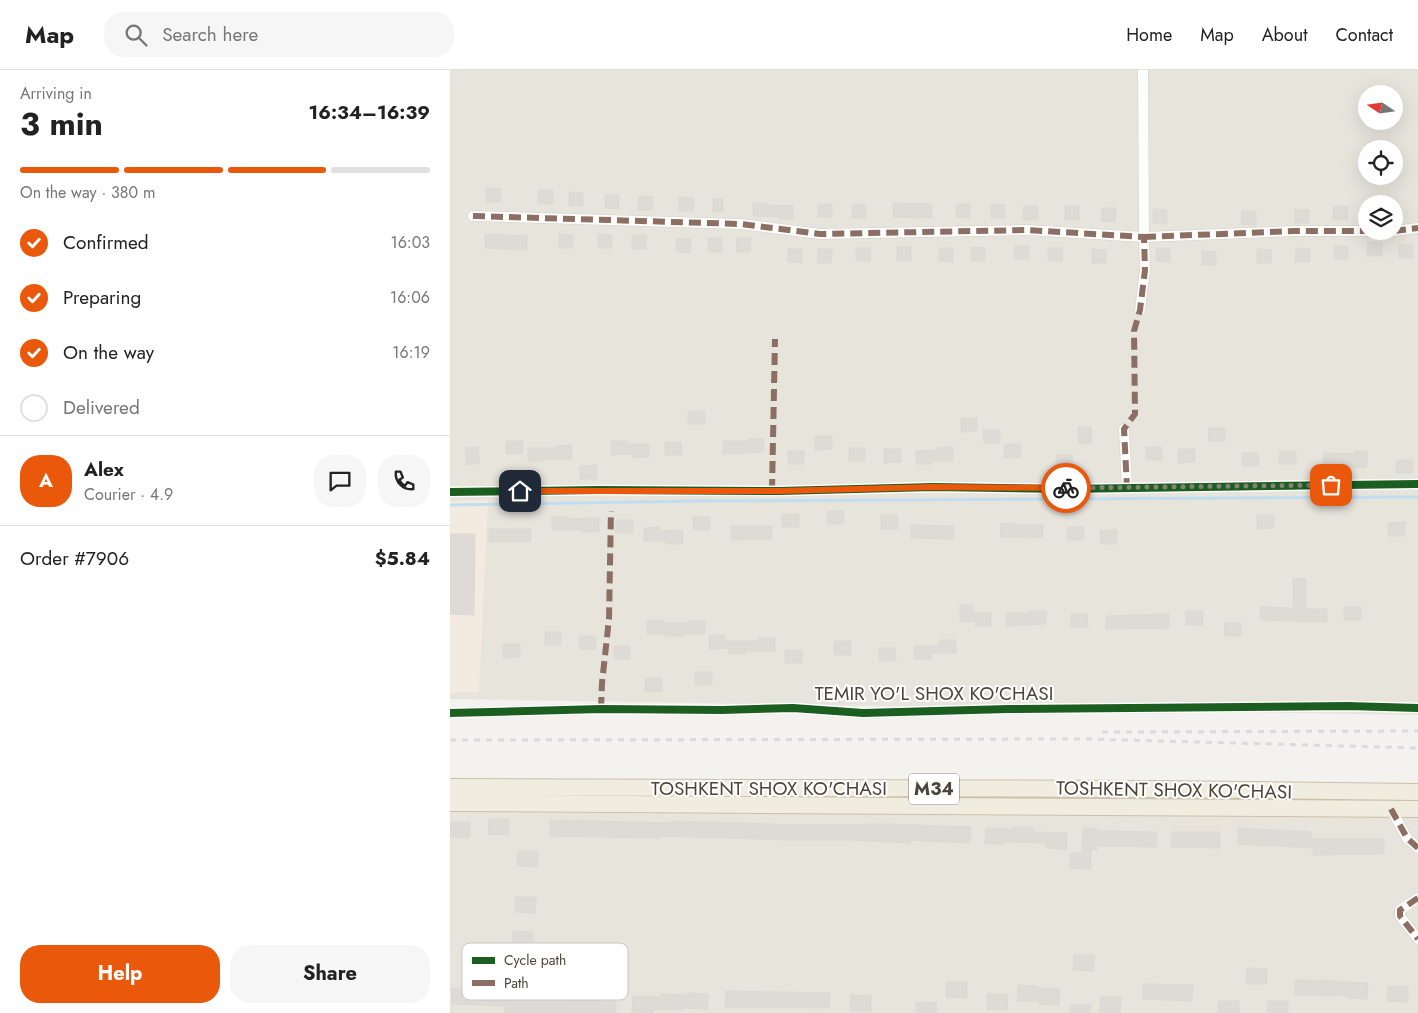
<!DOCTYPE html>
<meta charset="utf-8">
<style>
:root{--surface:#fff;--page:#f6f6f6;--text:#222;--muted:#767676;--line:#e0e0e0;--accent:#ea580c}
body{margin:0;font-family:Jost,sans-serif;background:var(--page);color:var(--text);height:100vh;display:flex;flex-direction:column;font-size:19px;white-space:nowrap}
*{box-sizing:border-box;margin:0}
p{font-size:16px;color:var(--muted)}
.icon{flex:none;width:28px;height:28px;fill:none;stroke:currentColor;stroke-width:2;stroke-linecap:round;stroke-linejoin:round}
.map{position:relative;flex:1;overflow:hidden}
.panel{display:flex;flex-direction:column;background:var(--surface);width:450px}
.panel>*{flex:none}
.needle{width:32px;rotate:283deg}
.fabs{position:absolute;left:908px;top:15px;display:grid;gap:10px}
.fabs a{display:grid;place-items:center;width:45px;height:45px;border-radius:50%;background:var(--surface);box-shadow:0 5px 20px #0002;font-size:25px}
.pin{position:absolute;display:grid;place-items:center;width:42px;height:42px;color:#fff;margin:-21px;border-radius:10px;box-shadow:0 2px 8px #0006}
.courier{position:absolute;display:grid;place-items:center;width:50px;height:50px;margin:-25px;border:4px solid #ea580c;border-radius:50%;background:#fff;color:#222;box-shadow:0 1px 6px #0007}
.head em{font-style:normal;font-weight:700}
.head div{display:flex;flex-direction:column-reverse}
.head{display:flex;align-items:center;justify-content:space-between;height:85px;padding:0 20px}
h1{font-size:32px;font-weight:700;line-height:38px}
.bar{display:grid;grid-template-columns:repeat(4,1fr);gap:8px 5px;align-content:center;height:60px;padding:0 20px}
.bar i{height:6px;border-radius:4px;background:var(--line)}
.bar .selected{background:var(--accent)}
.bar p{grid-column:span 4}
.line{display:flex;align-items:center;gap:12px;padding:0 20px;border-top:1px solid var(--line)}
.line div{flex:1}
.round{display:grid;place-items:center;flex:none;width:52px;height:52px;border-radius:20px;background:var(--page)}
ol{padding:0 20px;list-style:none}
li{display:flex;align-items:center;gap:15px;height:55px}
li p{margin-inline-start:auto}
li .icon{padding:5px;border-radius:50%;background:var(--accent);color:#fff;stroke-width:4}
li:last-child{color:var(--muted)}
li i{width:28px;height:28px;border:2px solid var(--line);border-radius:50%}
.button{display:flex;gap:10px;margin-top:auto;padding:10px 20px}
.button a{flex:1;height:58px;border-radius:20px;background:var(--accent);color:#fff;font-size:20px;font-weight:700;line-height:58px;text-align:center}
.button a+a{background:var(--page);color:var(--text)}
header{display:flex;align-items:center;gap:30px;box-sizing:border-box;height:70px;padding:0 25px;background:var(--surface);border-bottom:1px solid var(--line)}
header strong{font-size:24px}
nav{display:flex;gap:28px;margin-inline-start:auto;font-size:18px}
.search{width:350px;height:45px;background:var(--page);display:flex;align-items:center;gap:12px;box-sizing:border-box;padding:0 18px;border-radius:20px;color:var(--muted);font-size:19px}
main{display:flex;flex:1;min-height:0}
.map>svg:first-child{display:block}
</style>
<header>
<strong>Map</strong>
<div class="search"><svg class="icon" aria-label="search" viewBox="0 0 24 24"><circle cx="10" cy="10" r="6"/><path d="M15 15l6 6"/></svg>Search here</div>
<nav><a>Home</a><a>Map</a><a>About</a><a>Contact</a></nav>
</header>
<main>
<section class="panel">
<div class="head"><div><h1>3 min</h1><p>Arriving in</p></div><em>16:34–16:39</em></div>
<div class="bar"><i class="selected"></i><i class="selected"></i><i class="selected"></i><i></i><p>On the way · 380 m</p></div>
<ol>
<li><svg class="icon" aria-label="check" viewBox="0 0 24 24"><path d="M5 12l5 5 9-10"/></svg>Confirmed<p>16:03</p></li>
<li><svg class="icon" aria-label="check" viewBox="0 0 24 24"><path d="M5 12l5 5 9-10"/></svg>Preparing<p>16:06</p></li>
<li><svg class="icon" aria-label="check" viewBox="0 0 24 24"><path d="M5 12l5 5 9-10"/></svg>On the way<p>16:19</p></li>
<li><i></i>Delivered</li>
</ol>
<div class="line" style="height:90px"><b class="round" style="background:var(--accent);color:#fff">A</b><div><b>Alex</b><p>Courier · 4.9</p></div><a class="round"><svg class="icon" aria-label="chat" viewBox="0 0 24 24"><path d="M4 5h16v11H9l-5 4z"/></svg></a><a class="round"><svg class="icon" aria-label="phone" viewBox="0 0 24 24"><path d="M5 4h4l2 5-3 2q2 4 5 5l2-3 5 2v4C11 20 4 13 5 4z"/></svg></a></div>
<div class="line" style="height:65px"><div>Order #7906</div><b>$5.84</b></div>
<div class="button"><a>Help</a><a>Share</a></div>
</section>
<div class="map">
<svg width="968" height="943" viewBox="0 0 968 943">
<rect width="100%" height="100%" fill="#f4f2ee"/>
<path fill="#e7e4dc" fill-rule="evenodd" d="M0,0H968V645L0,629ZM916,24H944V51H916ZM916,79H944V106H916ZM916,134H944V161H916Z
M968,727V943H0V729Z"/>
<path fill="#f3ebdf" d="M38,430L29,622L0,623V431Z"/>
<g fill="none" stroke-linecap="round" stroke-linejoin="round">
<path stroke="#c0ddf1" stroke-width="3" d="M0,435L254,431L968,427"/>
</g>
<path fill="#dedbd6" stroke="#dcd9d4" d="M36,118L51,119L50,132H36Z
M89,120H103V134H88Z
M119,122L133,123V136H119Z
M155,125H169V139L155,138Z
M189,126L203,127L202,140H188Z
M229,127L244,128L243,141H229Z
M263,129H273V142H263Z
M303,133H317V135L343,136V149H329V147L303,146Z
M443,133L482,134V148L443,147Z
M368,134H382V147H368Z
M402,134L416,135V148H402Z
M506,134H520V148L506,147Z
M541,134L555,135V148H541Z
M574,136H588V150H573Z
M615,136H629V150H615Z
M883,136H898L897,150L883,149Z
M652,138H666L665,152L651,151Z
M703,139L717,140V153H703Z
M845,139L859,140V153H845Z
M792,141H806V155L791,154Z
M35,164L77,166V180L35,178Z
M109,164L123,165V178H109Z
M148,164L162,165V178H148Z
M182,165H196V179H182Z
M258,168H272V182H258Z
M287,168H301L300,182H286Z
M226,169H241L240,183L226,182Z
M918,172H932V186H917Z
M949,175H963V188H949Z
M565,176H579V189H564Z
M884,176H898V190L884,189Z
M447,177H461V191L447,190Z
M521,177L535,178V191H521Z
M406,178H421L420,191H406Z
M489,178H503V192L489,191Z
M598,178H613L612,191H598Z
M706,178H720V192L706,191Z
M846,178L860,179V192H845Z
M338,179H352V193L338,192Z
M368,179H382L381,193H367Z
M642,179L656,180V193H642Z
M807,179L822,180L821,193H807Z
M752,181L766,182V195H752Z
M238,341H255V354H238Z
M511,348H527V361L511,362Z
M628,357H641L642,373L629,374Z
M758,358H775V371H759Z
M533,360H550V373H534Z
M365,366H382V379L365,380Z
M298,369H314V382L273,384V371H298Z
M56,371H73V384H56Z
M161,371H178V374H199V387L182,388V384L161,385Z
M215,372H231L232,385H215Z
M554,374H571V387L554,388Z
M122,375V389H95V391H78V378H105V376Z
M28,377L30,393L17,395L15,378Z
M503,377V391H482V394H466V381L487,380V378Z
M696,377H712V390H696Z
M399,378H415V391H399Z
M434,379H451V392L434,393Z
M728,379H745V392L728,393Z
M338,381H354V394H338Z
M830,381H846V394H829Z
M904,381H918L916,398L873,396L874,383L904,384Z
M792,383H808L809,396H792Z
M606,385H623V398H606Z
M947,390H963V403H946Z
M147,395V409H130V396Z
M377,441H394V454H377Z
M332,444H349V457H332Z
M431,445H447L448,459H431Z
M807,445H824V458L807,459Z
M102,447H118V449L149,448V462H132V460H102Z
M243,447H260V460H243Z
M166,450H183V463H166Z
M955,452V466H938V453Z
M567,453V455H593V468L551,467L550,454Z
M461,455L504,456V469L461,468Z
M281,456H322V469L281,470Z
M210,457V461L233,460V474H216V471H194V458Z
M617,457H634V470H617Z
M39,459H81V472H39Z
M650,460H667V474H651Z
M0,464H25L24,545L0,544Z
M843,508L856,509V539H877V552L810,550V537L843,538Z
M510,535H523V543H541V556H525V551L510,552Z
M894,537H911V550H894Z
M580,541H596V554L556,556V543H580Z
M736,541H753V555H736Z
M621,544H637L638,557H621Z
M719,544V558L656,559V546Z
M213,550V553H238V551H255V564H233V566H216V564H197V551Z
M774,553H791V566H775Z
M95,562H111V575H95Z
M259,565H275V571H308V568H325V581H295V584H279V578L259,579Z
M129,566H146V579H130Z
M490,570H506V583H481V589H464V576H490Z
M384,571H401V585H384Z
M53,574H70V587L53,588Z
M164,576H180V589H164Z
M429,578H445L446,591H429Z
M335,580H352V593H335Z
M245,602H262V615H245Z
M195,608H212V621L195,622Z
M39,749H59V765L38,764Z
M100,750L222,753V751L352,755L438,754L521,757L520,773L460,770V773L402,770H339L210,766V768L100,766Z
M0,752H20L19,768L0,767Z
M563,757H583V762L617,763V779L596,778V773L555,772V774H535L536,758L563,759Z
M633,758L648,759V761L707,762L706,777L647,776V780L641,779V799L620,798L621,783H632Z
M788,758L861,762V769H934V784L863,785V778L788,774Z
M722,762H770V778L721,777Z
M68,781H88V797L67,796Z
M65,827H86L85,843L65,842Z
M63,861L83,862V877H62Z
M624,885H644V901L623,900Z
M797,898L817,899V914H796Z
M845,910L890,911V912L918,913L917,929L897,928V926L845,925Z
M497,912H517V928L496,927Z
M693,914L743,915L742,931L693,929Z
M568,915L588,916V918L610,919L609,935L589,934V931H567Z
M938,916H958V932L937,931Z
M2,918L47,920V929L166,931V943H55V936L1,934Z
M276,921L380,923L379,938L275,937Z
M237,923L258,924V939L231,938V940H203V943L182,942L183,926L211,927V924L237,925Z
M537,924H558L557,940L537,939Z
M401,925L421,926V941H400Z
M650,927H671L670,943L650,942Z
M768,931H789V943H768Z
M818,931H838V943H817Z
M466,932L487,933L486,943H466Z
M620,935H641L640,943H620Z"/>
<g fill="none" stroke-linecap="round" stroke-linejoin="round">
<g stroke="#d2d0cb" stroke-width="11">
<path id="minor" d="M693,0L694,167L845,161H939
M23,146L291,154L370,164L577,160L694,167L695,200L690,240
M944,161L968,158
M674,359L677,418
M0,422L149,420L329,421L483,417L615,419L968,414
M0,643L151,639L272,640L343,638L413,643L558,639L898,636L968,638
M941,739L957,768L968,778
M968,828L950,840V846L968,869"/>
</g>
<g stroke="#ccbfa9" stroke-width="18">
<path id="trunk" d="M0,717L702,719L968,722
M0,733L968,739"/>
</g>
<use href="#minor" stroke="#fdfdfc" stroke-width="10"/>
<use href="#trunk" stroke="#f0ece0" stroke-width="16"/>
<path stroke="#dbdbda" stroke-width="3" stroke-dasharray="6 6" stroke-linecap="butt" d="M652,662L968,661
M0,670L637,669L968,678"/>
<path stroke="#8d6e63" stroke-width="6" stroke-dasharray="12 6" stroke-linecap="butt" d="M23,146L291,154L370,164L577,160L694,167L695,200L690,240L684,261L685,344L674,359L677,418
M944,161L968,158
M694,167L845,161H939
M322,421L325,269
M151,639L152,613L159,549L161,441
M941,739L957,768L968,778
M968,828L950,840V846L968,869"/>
<g stroke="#fff" stroke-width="11">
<path id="cycleway" d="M0,422L149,420L329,421L483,417L615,419L968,414
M0,643L151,639L272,640L343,638L413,643L558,639L898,636L968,638"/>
</g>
<use href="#cycleway" stroke="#1b5e20" stroke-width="8"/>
</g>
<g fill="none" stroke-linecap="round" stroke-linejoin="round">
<path stroke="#868178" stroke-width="5" stroke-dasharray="0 9" d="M616,418L881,415"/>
<path stroke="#ea580c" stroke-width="6" d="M70,421H329L483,417L616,418"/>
</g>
<g text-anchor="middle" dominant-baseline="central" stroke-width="4" stroke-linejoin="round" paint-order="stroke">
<rect fill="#fff" stroke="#817c74" stroke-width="1" x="459" y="703.5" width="50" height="31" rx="4"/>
<g font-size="18" font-weight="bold" fill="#4b4439">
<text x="484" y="719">M34</text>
</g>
<g font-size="19" fill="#4b4439" stroke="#fff">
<text x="484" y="623">TEMIR YO'L SHOX KO'CHASI</text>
<text x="319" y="718">TOSHKENT SHOX KO'CHASI</text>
<text transform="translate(724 720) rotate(1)">TOSHKENT SHOX KO'CHASI</text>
</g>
</g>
<rect x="12" y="873" width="166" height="57" rx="8" fill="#fff" stroke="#c9c7c4" stroke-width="1"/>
<rect x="22" y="887" width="23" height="7" fill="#1b5e20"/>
<rect x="22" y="910" width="23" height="6" fill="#8d6e63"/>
<g font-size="14" fill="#4b4439">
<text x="54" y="895">Cycle path</text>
<text x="54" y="918">Path</text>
</g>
</svg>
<div class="fabs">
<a><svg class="needle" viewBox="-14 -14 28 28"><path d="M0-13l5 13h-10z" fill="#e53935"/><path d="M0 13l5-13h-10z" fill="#767676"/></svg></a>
<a><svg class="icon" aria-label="locate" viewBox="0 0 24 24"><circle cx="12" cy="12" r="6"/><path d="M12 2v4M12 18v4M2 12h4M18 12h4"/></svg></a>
<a><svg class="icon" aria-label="layers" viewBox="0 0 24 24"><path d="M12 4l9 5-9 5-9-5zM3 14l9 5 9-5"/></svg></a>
</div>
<div class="pin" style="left:881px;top:415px;background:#ea580c"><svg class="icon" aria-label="bag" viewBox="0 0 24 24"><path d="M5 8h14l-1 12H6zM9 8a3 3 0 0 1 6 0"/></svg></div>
<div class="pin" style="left:70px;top:421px;background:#1f2937"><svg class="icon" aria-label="home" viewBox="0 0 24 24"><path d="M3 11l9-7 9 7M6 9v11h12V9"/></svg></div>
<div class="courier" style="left:616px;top:418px"><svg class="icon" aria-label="bike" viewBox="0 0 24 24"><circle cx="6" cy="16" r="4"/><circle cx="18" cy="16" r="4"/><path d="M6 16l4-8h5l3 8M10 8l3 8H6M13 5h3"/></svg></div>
</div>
</main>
